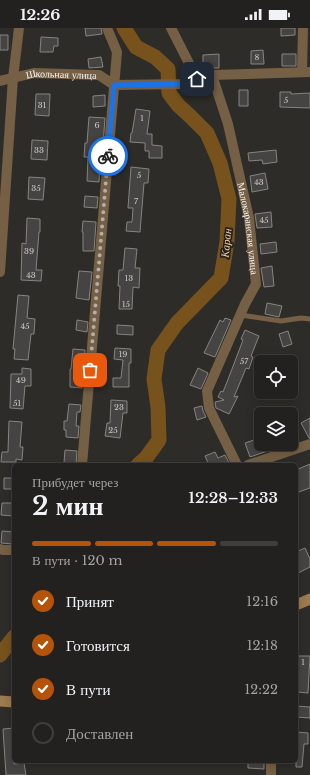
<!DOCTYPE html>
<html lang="ru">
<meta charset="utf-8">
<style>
:root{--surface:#22211f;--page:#2a2928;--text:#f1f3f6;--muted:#a2a3a4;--line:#3f3e3d;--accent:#b45309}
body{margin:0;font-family:"Libre Baskerville",serif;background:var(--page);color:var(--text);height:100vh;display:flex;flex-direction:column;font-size:15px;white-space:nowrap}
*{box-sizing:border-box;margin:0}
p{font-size:13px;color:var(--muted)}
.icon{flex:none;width:22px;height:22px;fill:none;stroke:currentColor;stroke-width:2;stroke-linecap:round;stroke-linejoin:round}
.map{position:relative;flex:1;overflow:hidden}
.side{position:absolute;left:12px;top:435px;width:286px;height:300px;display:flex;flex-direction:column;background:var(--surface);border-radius:6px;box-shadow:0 2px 10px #0003,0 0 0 1px var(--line)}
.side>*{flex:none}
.buttons{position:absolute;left:254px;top:327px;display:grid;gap:8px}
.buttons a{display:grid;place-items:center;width:44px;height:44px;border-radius:6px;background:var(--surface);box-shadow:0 2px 10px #0003,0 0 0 1px var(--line);font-size:20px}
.pin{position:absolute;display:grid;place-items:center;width:34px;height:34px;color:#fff;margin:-17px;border-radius:8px;box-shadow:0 2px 6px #0006}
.courier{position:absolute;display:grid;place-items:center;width:40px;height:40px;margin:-20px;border:3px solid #1a73e8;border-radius:50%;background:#fff;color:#222;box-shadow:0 1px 5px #0007}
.summary em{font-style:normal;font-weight:600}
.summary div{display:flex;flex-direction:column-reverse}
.summary{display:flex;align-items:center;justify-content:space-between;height:68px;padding:0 20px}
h1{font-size:26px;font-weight:600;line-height:30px}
.bar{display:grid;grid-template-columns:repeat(4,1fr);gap:6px 4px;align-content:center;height:48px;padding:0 20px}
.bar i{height:5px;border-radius:3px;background:var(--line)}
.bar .on{background:var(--accent)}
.bar p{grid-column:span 4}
ol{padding:0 20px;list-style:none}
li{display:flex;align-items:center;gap:12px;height:44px}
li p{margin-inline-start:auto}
li .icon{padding:4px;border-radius:50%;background:var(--accent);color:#fff;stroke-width:4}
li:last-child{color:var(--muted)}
li i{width:22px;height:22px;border:2px solid var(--line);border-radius:50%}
.status{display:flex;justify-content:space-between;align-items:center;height:28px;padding:0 20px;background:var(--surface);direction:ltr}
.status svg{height:11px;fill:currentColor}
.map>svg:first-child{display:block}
</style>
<div class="status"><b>12:26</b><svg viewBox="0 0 49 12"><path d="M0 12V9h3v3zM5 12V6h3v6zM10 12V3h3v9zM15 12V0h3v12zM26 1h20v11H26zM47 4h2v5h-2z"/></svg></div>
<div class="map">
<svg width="310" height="747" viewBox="0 0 310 747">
<rect width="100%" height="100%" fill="#2d2c29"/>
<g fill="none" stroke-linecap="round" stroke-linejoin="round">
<path stroke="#78521c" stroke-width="15" d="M124,0L136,19L155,29L168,41L169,65L178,77L191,89L207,105L220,135L229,171L227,214L221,250L177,295L158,322L154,351L158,379L159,412L146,430L138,437
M0,627L14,609"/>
</g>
<path fill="#464442" stroke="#868481" d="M85,0H101L102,6L86,8Z
M281,0H295V7L281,8Z
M0,7H8V22H0Z
M41,9L58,10V18H54L53,24H40Z
M263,22L264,36H251V23Z
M219,26V40H203V27Z
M282,26H296V38H282Z
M101,29L103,39L89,40L88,31Z
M239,62H248V78H239Z
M280,64H291V66L310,65V80L280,79Z
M36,66H50L49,88L35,87Z
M105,67V78L93,79V68Z
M136,81L150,83L147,106H152V117L162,118V130H149V123H145V115L130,114L131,105H132Z
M89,89L105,90L102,130L100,129L99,154L87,153L88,129H84L85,115H87Z
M32,112L48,113L47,132L31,131Z
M276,122L277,134L263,136L262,132L249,133L248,125Z
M131,139L149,141L148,155H144L140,204L126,203L127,194H132L133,180H128Z
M265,145L268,161L252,164L250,148Z
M29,149L45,150L43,172L28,171Z
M85,168L98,169L97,180L84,179Z
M271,184L272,199L257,200L255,186Z
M27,190L40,191V204H39L36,242H42L41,253L21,252L22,215L26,216Z
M83,193L96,194L94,223H83V204H82Z
M276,214L277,224L261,226L260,216Z
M125,220L137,221L135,240H140L139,260L133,259L132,281H119L120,258H118L119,242H123Z
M272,238L274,258L264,259L261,240Z
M79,243L92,244L89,272L76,270Z
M18,267L29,268L27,290L35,291L34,306H31L28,332L14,331L15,321H13Z
M267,275L282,278L279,289L265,286Z
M225,290L231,292L215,329L204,325L220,292L223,294Z
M77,292L88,294L87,304L76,302Z
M117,297L133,298V307L117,306Z
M245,302L259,308L251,328L253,329L249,341L246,340L234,369L238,368L229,386L216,380L215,374L224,372L218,369L221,363L223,364L232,341L243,312L241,311Z
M288,303L292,316L283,319L279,306Z
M115,320L131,321V335H129V359H113V350H121L123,332L114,331Z
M73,321L85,322L82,360L70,359V341H71Z
M22,340L31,341V358H25L23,381L10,380L11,346H22Z
M198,340L208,345L201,361L190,357Z
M111,372L127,373V385H123L120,410L105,408L107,395H110Z
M69,376L81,377L80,384H77L76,398H79L78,410L66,409V402H64V393H67Z
M202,378L203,383L206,389L197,392L194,380Z
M310,390V410H309L301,395Z
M9,393L22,394L20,419H23L22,432L16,431V434H1L2,424H8Z
M257,411L259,416H288L250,429L245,415Z
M65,422L77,423L76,436L64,435Z
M215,424L218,430L225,427L230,437H209L205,428Z
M310,436V460L296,465V442Z
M4,450H14V461H4Z
M2,475H14V488L1,487Z
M2,503L14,504L13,516L1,515Z
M305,520L310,531V539L296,546V524Z
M296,628H310L308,665L297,664V641H296Z
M296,678L310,679V690L296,689Z
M14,700V736L24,735L26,747H6L3,701Z
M296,704L308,705V716H304L302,739H296Z
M248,733H264V741L248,740Z"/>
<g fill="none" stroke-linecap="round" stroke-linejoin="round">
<path stroke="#755f45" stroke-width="5" d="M240,287L281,293L301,290L310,291"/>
<g stroke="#755f45" stroke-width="10">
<path d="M171,0L197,51"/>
<path d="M302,44L303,0"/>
<path id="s1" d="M212,47L228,96L249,190L256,256L245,276L207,363L209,380L237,437"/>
<path id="s2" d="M0,53L34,45L99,47L114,57L183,56L197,51L212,47L310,44"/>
<path d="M0,244L13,50L19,0"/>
<path d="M82,437L117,24L107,0"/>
<path d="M248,437L310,416"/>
<path d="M0,521L3,522H14"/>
<path d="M271,733V747"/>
</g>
<path stroke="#9d7a50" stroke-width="11" d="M296,577L310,571
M0,673L14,674"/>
</g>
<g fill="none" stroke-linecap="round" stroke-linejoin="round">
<path stroke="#b0afac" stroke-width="4" stroke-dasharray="0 7.2" d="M90,342L108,128"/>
<path stroke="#1a73e8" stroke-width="5" d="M108,128L114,57L183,56L197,51"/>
</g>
<g text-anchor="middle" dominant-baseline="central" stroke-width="3.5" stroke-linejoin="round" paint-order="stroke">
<g font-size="8" fill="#cac9c7">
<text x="257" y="29">8</text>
<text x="286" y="72">5</text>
<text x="42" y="77">31</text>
<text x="142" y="90">1</text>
<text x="97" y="97">6</text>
<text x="39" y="122">33</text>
<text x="139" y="147">5</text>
<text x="259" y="154">43</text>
<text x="36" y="160">35</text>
<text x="136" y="173">7</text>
<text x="264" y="192">45</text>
<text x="29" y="223">39</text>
<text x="31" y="247">43</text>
<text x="129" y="250">13</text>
<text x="126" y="276">15</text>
<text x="25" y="298">45</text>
<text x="123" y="326">19</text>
<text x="244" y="333">57</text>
<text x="21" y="352">49</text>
<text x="17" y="375">51</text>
<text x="119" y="379">23</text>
<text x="113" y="402">25</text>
<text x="303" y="634">1</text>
</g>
<g font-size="10" fill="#f6f5f3" stroke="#242220">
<text stroke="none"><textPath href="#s2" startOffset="62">Школьная улица</textPath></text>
<text stroke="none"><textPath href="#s1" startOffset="158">Малокаранская улица</textPath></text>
</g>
<g font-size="11" font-style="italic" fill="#facf9c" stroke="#242220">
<text transform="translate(226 215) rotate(-84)">Каран</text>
</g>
</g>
</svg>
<div class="buttons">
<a><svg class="icon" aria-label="locate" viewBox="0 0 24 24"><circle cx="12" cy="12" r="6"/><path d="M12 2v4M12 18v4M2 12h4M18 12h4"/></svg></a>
<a><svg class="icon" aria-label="layers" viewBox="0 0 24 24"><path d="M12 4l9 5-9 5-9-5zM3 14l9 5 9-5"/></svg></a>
</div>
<div class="pin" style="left:90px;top:342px;background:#ea580c"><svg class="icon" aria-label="bag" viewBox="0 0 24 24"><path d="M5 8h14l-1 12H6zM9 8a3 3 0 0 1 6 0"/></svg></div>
<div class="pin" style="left:197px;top:51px;background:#1f2937"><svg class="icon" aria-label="home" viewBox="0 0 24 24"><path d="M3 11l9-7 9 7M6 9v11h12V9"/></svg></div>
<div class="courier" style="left:108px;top:128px"><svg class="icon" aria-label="bike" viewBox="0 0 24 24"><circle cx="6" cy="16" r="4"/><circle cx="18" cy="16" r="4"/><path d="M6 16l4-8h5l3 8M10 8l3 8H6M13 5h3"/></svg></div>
<section class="side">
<div class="summary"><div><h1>2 мин</h1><p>Прибудет через</p></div><em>12:28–12:33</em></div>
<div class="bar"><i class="on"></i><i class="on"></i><i class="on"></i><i></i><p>В пути · 120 m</p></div>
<ol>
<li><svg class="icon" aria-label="check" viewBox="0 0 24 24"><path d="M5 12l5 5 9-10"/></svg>Принят<p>12:16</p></li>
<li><svg class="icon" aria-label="check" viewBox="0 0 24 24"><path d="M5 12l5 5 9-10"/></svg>Готовится<p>12:18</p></li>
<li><svg class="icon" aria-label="check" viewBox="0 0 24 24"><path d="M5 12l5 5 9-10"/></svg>В пути<p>12:22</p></li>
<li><i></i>Доставлен</li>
</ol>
</section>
</div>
